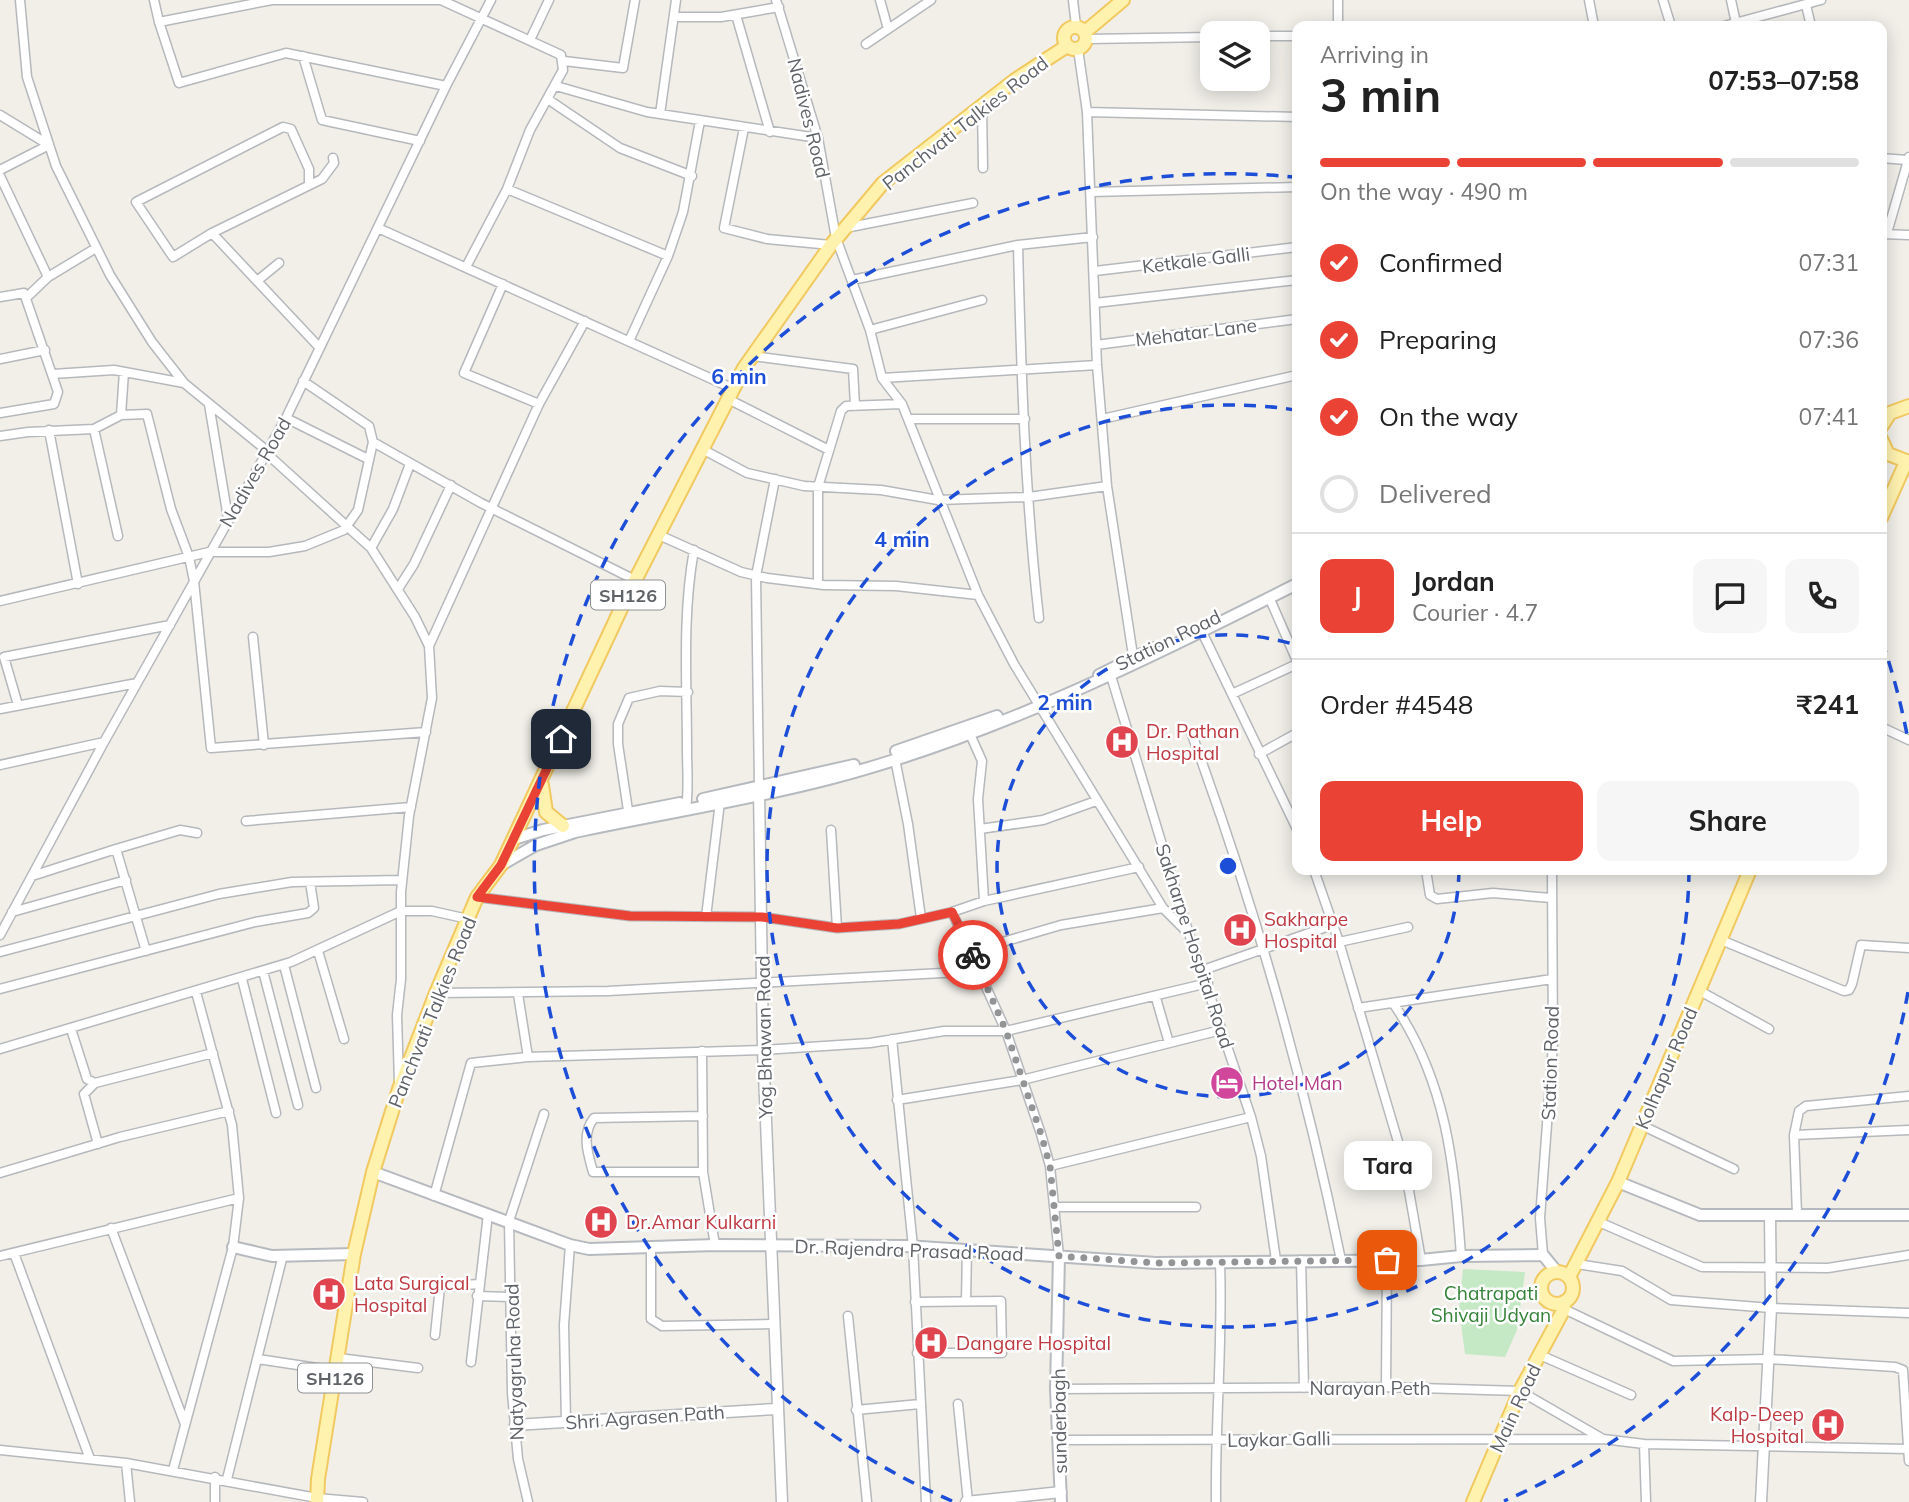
<!DOCTYPE html>
<meta charset="utf-8">
<style>
:root{--surface:#fff;--page:#f6f6f6;--text:#222;--muted:#767676;--line:#e0e0e0;--accent:#ea4335}
body{margin:0;font-family:Mulish,sans-serif;background:var(--page);color:var(--text);height:100vh;display:flex;flex-direction:column;font-size:26px;white-space:nowrap}
*{box-sizing:border-box;margin:0}
p{font-size:23px;color:var(--muted)}
.icon{flex:none;width:38px;height:38px;fill:none;stroke:currentColor;stroke-width:2;stroke-linecap:round;stroke-linejoin:round}
.map{position:relative;flex:1;overflow:hidden}
.side{position:absolute;left:1292px;top:21px;width:595px;height:854px;display:flex;flex-direction:column;background:var(--surface);border-radius:14px;box-shadow:0 4px 18px #0003}
.side>*{flex:none}
.controls{position:absolute;left:1200px;top:21px;display:grid;gap:14px}
.controls a{display:grid;place-items:center;width:70px;height:70px;border-radius:14px;background:var(--surface);box-shadow:0 4px 18px #0003;font-size:35px}
.pin{position:absolute;display:grid;place-items:center;width:60px;height:60px;color:#fff;margin:-30px;border-radius:14px;box-shadow:0 4px 10px #0006}
.courier{position:absolute;display:grid;place-items:center;width:70px;height:70px;margin:-35px;border:5px solid #ea4335;border-radius:50%;background:#fff;color:#222;box-shadow:0 2px 9px #0007}
.bubble{position:absolute;height:49px;border-radius:14px;background:var(--surface);box-shadow:0 4px 18px #0003;font-size:23px;font-weight:700;line-height:49px;text-align:center}
.head em{font-style:normal;font-weight:700}
.head div{display:flex;flex-direction:column-reverse}
.head{display:flex;align-items:center;justify-content:space-between;height:119px;padding:0 28px}
h1{font-size:46px;font-weight:700;line-height:52px}
.bar{display:grid;grid-template-columns:repeat(4,1fr);gap:10px 7px;align-content:center;height:84px;padding:0 28px}
.bar i{height:9px;border-radius:5px;background:var(--line)}
.bar .active{background:var(--accent)}
.bar p{grid-column:span 4}
.line{display:flex;align-items:center;gap:18px;padding:0 28px;border-top:2px solid var(--line)}
.line div{flex:1}
.round{display:grid;place-items:center;flex:none;width:74px;height:74px;border-radius:14px;background:var(--page)}
ol{padding:0 28px;list-style:none}
li{display:flex;align-items:center;gap:21px;height:77px}
li p{margin-inline-start:auto}
li .icon{padding:7px;border-radius:50%;background:var(--accent);color:#fff;stroke-width:4}
li:last-child{color:var(--muted)}
li i{width:38px;height:38px;border:4px solid var(--line);border-radius:50%}
.action{display:flex;gap:14px;margin-top:auto;padding:14px 28px}
.action a{flex:1;height:80px;border-radius:14px;background:var(--accent);color:#fff;font-size:28px;font-weight:700;line-height:80px;text-align:center}
.action a+a{background:var(--page);color:var(--text)}
.map>svg:first-child{display:block}
</style>
<div class="map">
<svg width="1909" height="1502" viewBox="0 0 1909 1502">
<rect width="100%" height="100%" fill="#f1efe8"/>
<path fill="#c5e8c5" d="M1463,1269L1525,1272L1517,1330L1505,1357L1465,1354L1459,1308Z"/>
<g fill="none" stroke-linecap="round" stroke-linejoin="round">
<g stroke="#b5b8bc" stroke-width="11">
<path id="minor" d="M20,0L27,77L56,166L110,275L152,342L184,383L266,450
M154,0L159,22L272,0H441L561,55L563,70L530,130L507,189L466,267
M776,0L818,138L836,238L870,330L882,378L902,404L978,595L1014,664L1163,908L1189,934
M880,0L888,29
M1073,0L1076,26
M1338,0V26
M1589,0L1594,26
M1663,0L1671,26
M1731,0L1736,23
M1806,5L1811,26
M736,15L770,132
M674,17H721L779,7
M159,22L179,83L286,53L446,86
M1724,26L1821,0
M1258,36H1297
M1087,39L1213,37
M530,40L549,0
M866,44L931,0
M1078,49L1087,112L1097,365L1107,486L1134,662
M303,56L322,120L420,141
M564,61L623,68L635,0
M556,86L647,112L818,138
M549,100L620,148L692,176
M982,106L983,168
M1087,112L1297,117
M660,114L676,0
M0,115L49,145
M744,128L724,228L767,239L831,245
M1881,158L1907,160
M0,170L49,145
M0,176L48,277L26,298
M507,189L668,256
M1091,192L1297,187
M378,228L734,389
M845,228L973,203
M212,233L173,257L136,202L283,127L291,129L309,169V183
M1887,233L1909,157
M1881,234L1909,235
M1018,245L1093,237
M1095,271L1297,247
M48,277L96,248
M852,280L1018,245C1021,370 1025,495 1039,618
M257,281L279,263
M0,297L24,293L58,392L54,404L0,413
M1095,303L1297,280
M870,330L982,300
M629,341L668,256L683,212L700,121
M1096,345L1297,319
M319,347L212,233L322,179L334,163L333,158
M752,356L853,369L855,406
M0,359L45,350
M53,374L114,370L184,383
M882,378L1097,365
M728,399L829,450
M209,404L228,518
M539,404L585,321
M121,415L124,372
M286,418L368,459
M908,419H1025
M1102,419L1297,375
M49,430L78,584
M0,436L28,432L94,429
M373,442L481,503L635,580
M702,449L747,473L804,486L881,490L938,500L1029,497L1107,486
M265,452L371,548L415,617L429,646L432,698L409,816L401,892V979L397,1015L399,1083
M659,535L741,572L767,578L824,585L896,586L978,595
M118,536L94,429L121,415L147,414L171,509L189,557L194,581L211,748L426,732
M371,548L393,509L410,464
M818,584V487L841,411L846,406L902,404
M398,589L414,564L451,485
M1269,597L1297,661
M0,601L209,552H269L305,546L344,530L358,510L373,442L369,426L303,381
M1202,632L1297,829
M253,637L264,745
M429,646L539,404L464,373L503,284
M1111,676L1189,934L1251,1117L1261,1156L1276,1260
M1232,694L1297,664
M18,705L4,657L170,625
M0,709L137,683
M1881,727L1909,740
M1191,732C1255,906 1304,1078 1341,1260
M970,734L982,761L978,799L984,901
M1259,754L1297,733
M895,759L908,824L921,918
M0,765L104,742
M759,786L756,576L775,479
M686,809C689,789 687,770 687,749C687,683 682,616 694,550
M629,817L618,744V724L629,698L660,691L688,692
M246,821L411,807
M980,829L1043,820L1096,801
M831,830L837,928
M116,849L180,830L197,833
M1314,870L1339,942L1404,1162L1421,1260
M1426,870L1430,895L1437,899L1493,893L1551,898
M32,876L116,849L146,951
M477,897L630,916L762,917L837,928L899,924L952,912L984,901L1139,867
M12,912L126,880
M952,912L1006,1031L1041,1134L1050,1166L1059,1256
M706,917L720,802
M0,935L104,742L286,418L446,86L491,0
M1721,940L1844,991L1849,990L1852,984L1861,945L1909,948
M1339,942L1408,927
M318,951L344,1039
M972,951L1061,925L1163,908
M0,952L219,894L292,882L402,880
M284,965L316,1088
M1203,970L1332,925
M263,971L298,1105
M242,979L276,1113
M0,989L255,922L308,913L314,908L310,882
M1698,990L1769,1029
M436,993L608,991L979,971
M518,994L528,1057L763,1050L870,1043L944,1031H1006L1208,983
M1156,998L1169,1043
M1393,1003C1446,1080 1455,1166 1461,1256
M1358,1008L1552,979
M71,1029L87,1079L95,1083L213,1053
M892,1039L913,1247L926,1502
M0,1049L291,962L401,911H432L468,919
M702,1051L703,1172L715,1245
M95,1083L84,1094L98,1144
M897,1100L1022,1080L1221,1030
M703,1116L594,1118C581,1134 588,1154 593,1172H703
M1641,1125L1734,1169
M1794,1135L1909,1130
M1050,1166L1251,1117
M0,1173L120,1137L229,1111
M434,1196L471,1063L528,1057
M1056,1207H1196
M1797,1214L1794,1135L1799,1111L1806,1106L1909,1096
M1599,1222L1702,1267L1828,1268L1909,1255
M111,1228L185,1424
M651,1248V1319L662,1326L773,1324
M14,1253L90,1459
M1543,1255L1540,1218L1553,1044L1552,870
M0,1256L239,1198
M1301,1260L1304,1388
M1577,1264L1622,1271L1671,1300L1771,1308L1909,1313
M477,1296L511,1297
M966,1301L967,1250
M915,1302L1001,1301L1002,1353H917
M1564,1309L1673,1361L1769,1359L1895,1367L1903,1370L1909,1461
M848,1316L867,1502
M435,1335L440,1287L478,1284
M1540,1355L1631,1395
M339,1358L418,1368
M258,1359L337,1371
M471,1362L488,1214
M1386,1387L1387,1260
M1056,1389L1386,1387L1520,1391L1603,1439
M958,1404L968,1502
M856,1410L920,1404
M566,1422L564,1325L570,1245
M1059,1440L1603,1439L1644,1444L1909,1449
M1644,1444L1646,1502
M0,1450L126,1463L317,1498L363,1502
M126,1463L130,1502
M173,1470L233,1247L239,1198L232,1125L196,992
M227,1479L283,1255
M215,1502V1477
M528,1502L518,1459L512,1393L509,1221L544,1114
M1216,1502C1215,1422 1223,1343 1220,1263"/>
</g>
<g stroke="#b5b8bc" stroke-width="13">
<path id="tertiary" d="M759,790L763,1050L782,1502
M515,1425L776,1409
M966,1502L1061,1492
M1761,1502L1771,1308L1770,1215"/>
</g>
<g stroke="#b6babf" stroke-width="14">
<path id="secondary" d="M1099,675L1154,648
M896,751L997,716
M703,799L854,765
M514,839L543,830L680,803
M501,865L536,845L575,832C659,814 745,801 829,779C994,736 1145,660 1297,584
M373,1172L570,1245L589,1249L715,1245L906,1246L1156,1263L1421,1260L1461,1256L1543,1255L1557,1272
M1618,1182L1700,1215H1909
M233,1247L272,1256L354,1254
M1059,1256L1056,1389L1061,1502"/>
</g>
<g stroke="#f2c960" stroke-width="16">
<path id="primary" d="M1064 38a11 11 0 1 1 22 0a11 11 0 1 1-22 0Z
M1085,32L1123,0
M1881,427L1890,413L1909,406
M1881,439L1888,454L1909,462
M1881,518L1906,462
M542,785L546,812L563,826
M1541 1288a16 16 0 1 1 32 0a16 16 0 1 1-32 0Z
M1569,1277L1618,1182L1750,870
M317,1502L318,1479L354,1254L373,1172L399,1089L436,993L477,897L501,865L626,598L744,368L831,245L883,183L1015,80L1067,46
M1473,1502L1520,1391L1564,1309V1302"/>
</g>
<use href="#minor" stroke="#fff" stroke-width="8"/>
<use href="#tertiary" stroke="#fff" stroke-width="10"/>
<use href="#secondary" stroke="#fff" stroke-width="10"/>
<use href="#primary" stroke="#fff2af" stroke-width="12"/>
</g>
<g fill="none" stroke-linecap="round" stroke-linejoin="round">
<path stroke="#929495" stroke-width="7" stroke-dasharray="0 12.6" d="M973,955L1006,1031L1041,1134L1050,1166L1059,1256L1156,1263L1387,1260"/>
<path stroke="#ea4335" stroke-width="9" d="M561,739L501,865L477,897L630,916L762,917L837,928L899,924L952,912L973,955"/>
</g>
<g fill="none" stroke="#1d4ed8" stroke-width="3.5" stroke-dasharray="12 9">
<path d="M1459 870A231 231 0 1 1 1296 645"/>
<path d="M1689 870A461 461 0 1 1 1296 410"/>
<path d="M1908 992A692 692 0 0 1 1504 1501M952 1501A692 692 0 0 1 1294 177M1882 641A692 692 0 0 1 1908 740"/>
</g>
<defs>
<g id="hospital-disc" transform="scale(1.75)"><circle r="9.5" fill="#e0444e" stroke="#fff"/><path d="M-5-5h3v3.5h4V-5h3V5h-3V1.5h-4V5h-3Z" fill="#fff"/></g>
<g id="hotel-disc" transform="scale(1.75)"><circle r="9.5" fill="#d1479c" stroke="#fff"/><path d="M-6-4.5h1.5V1H6V5H4.5V3h-9V5H-6ZM-4 0a1.8 1.8 0 1 1 3.6 0ZM.5 0V-2.5h3Q6-2.5 6 0Z" fill="#fff"/></g>
</defs>
<g fill-rule="evenodd">
<use href="#hospital-disc" x="1122" y="742"/>
<use href="#hospital-disc" x="1240" y="930"/>
<use href="#hotel-disc" x="1227" y="1083"/>
<use href="#hospital-disc" x="601" y="1222"/>
<use href="#hospital-disc" x="329" y="1294"/>
<use href="#hospital-disc" x="931" y="1343"/>
<use href="#hospital-disc" x="1828" y="1425"/>
</g>
<g text-anchor="middle" dominant-baseline="central" stroke-width="5" stroke-linejoin="round" paint-order="stroke">
<g fill="#fff" stroke="#8f9295" stroke-width="2">
<rect x="591" y="580.5" width="74" height="29" rx="5"/>
<rect x="298" y="1363.5" width="74" height="29" rx="5"/>
</g>
<g font-size="18" font-weight="bold" fill="#5f6368">
<text x="628" y="595">SH126</text>
<text x="335" y="1378">SH126</text>
</g>
<g font-size="19" fill="#5f6368" stroke="#fff">
<text transform="translate(809 118) rotate(76)">Nadives Road</text>
<text transform="translate(965 123) rotate(-38)">Panchvati Talkies Road</text>
<text transform="translate(1196 260) rotate(-7)">Ketkale Galli</text>
<text transform="translate(1196 332) rotate(-7)">Mehatar Lane</text>
<text transform="translate(255 472) rotate(-60)">Nadives Road</text>
<text transform="translate(1168 640) rotate(-26)">Station Road</text>
<text transform="translate(1195 946) rotate(72)">Sakharpe Hospital Road</text>
<text transform="translate(432 1012) rotate(-68)">Panchvati Talkies Road</text>
<text transform="translate(764 1037) rotate(-91)">Yog Bhawan Road</text>
<text transform="translate(1550 1063) rotate(-88)">Station Road</text>
<text transform="translate(1666 1068) rotate(-67)">Kolhapur Road</text>
<text transform="translate(909 1250) rotate(2)">Dr. Rajendra Prasad Road</text>
<text transform="translate(514 1362) rotate(-92)">Natyagruha Road</text>
<text x="1370" y="1388">Narayan Peth</text>
<text transform="translate(1515 1408) rotate(-65)">Main Road</text>
<text transform="translate(645 1417) rotate(-4)">Shri Agrasen Path</text>
<text transform="translate(1059 1421) rotate(-91)">sunderbagh</text>
<text transform="translate(1279 1439) rotate(-1)">Laykar Galli</text>
</g>
<g font-size="19" fill="#be3a42" stroke="#fff" text-anchor="start">
<text x="1146" y="731">Dr. Pathan<tspan x="1146" dy="22">Hospital</tspan></text>
<text x="1264" y="919">Sakharpe<tspan x="1264" dy="22">Hospital</tspan></text>
<text x="626" y="1222">Dr.Amar Kulkarni</text>
<text x="354" y="1283">Lata Surgical<tspan x="354" dy="22">Hospital</tspan></text>
<text x="956" y="1343">Dangare Hospital</text>
<text x="1804" y="1414" text-anchor="end">Kalp-Deep<tspan x="1804" dy="22">Hospital</tspan></text>
</g>
<g font-size="19" fill="#b23c85" stroke="#fff" text-anchor="start">
<text x="1252" y="1083">Hotel Man</text>
</g>
<g font-size="19" fill="#348238" stroke="#fff">
<text x="1491" y="1293">Chatrapati<tspan x="1491" dy="22">Shivaji Udyan</tspan></text>
</g>
</g>
<circle cx="1228" cy="866" r="10" fill="#1d4ed8" stroke="#fff" stroke-width="3.5"/>
<g font-size="21" text-anchor="middle" font-weight="bold" fill="#1d4ed8" stroke="#fff" stroke-width="5" stroke-linejoin="round" paint-order="stroke">
<text x="739" y="384">6 min</text>
<text x="902" y="547">4 min</text>
<text x="1065" y="710">2 min</text>
</g>
</svg>
<div class="controls">
<a><svg class="icon" aria-label="layers" viewBox="0 0 24 24"><path d="M12 4l9 5-9 5-9-5zM3 14l9 5 9-5"/></svg></a>
</div>
<div class="pin" style="left:1387px;top:1260px;background:#ea580c"><svg class="icon" aria-label="bag" viewBox="0 0 24 24"><path d="M5 8h14l-1 12H6zM9 8a3 3 0 0 1 6 0"/></svg></div>
<div class="pin" style="left:561px;top:739px;background:#1f2937"><svg class="icon" aria-label="home" viewBox="0 0 24 24"><path d="M3 11l9-7 9 7M6 9v11h12V9"/></svg></div>
<div class="courier" style="left:973px;top:955px"><svg class="icon" aria-label="bike" viewBox="0 0 24 24"><circle cx="6" cy="16" r="4"/><circle cx="18" cy="16" r="4"/><path d="M6 16l4-8h5l3 8M10 8l3 8H6M13 5h3"/></svg></div>
<div class="bubble" style="left:1344px;top:1141px;width:88px">Tara</div>
<section class="side">
<div class="head"><div><h1>3 min</h1><p>Arriving in</p></div><em>07:53–07:58</em></div>
<div class="bar"><i class="active"></i><i class="active"></i><i class="active"></i><i></i><p>On the way · 490 m</p></div>
<ol>
<li><svg class="icon" aria-label="check" viewBox="0 0 24 24"><path d="M5 12l5 5 9-10"/></svg>Confirmed<p>07:31</p></li>
<li><svg class="icon" aria-label="check" viewBox="0 0 24 24"><path d="M5 12l5 5 9-10"/></svg>Preparing<p>07:36</p></li>
<li><svg class="icon" aria-label="check" viewBox="0 0 24 24"><path d="M5 12l5 5 9-10"/></svg>On the way<p>07:41</p></li>
<li><i></i>Delivered</li>
</ol>
<div class="line" style="height:126px"><b class="round" style="background:var(--accent);color:#fff">J</b><div><b>Jordan</b><p>Courier · 4.7</p></div><a class="round"><svg class="icon" aria-label="chat" viewBox="0 0 24 24"><path d="M4 5h16v11H9l-5 4z"/></svg></a><a class="round"><svg class="icon" aria-label="phone" viewBox="0 0 24 24"><path d="M5 4h4l2 5-3 2q2 4 5 5l2-3 5 2v4C11 20 4 13 5 4z"/></svg></a></div>
<div class="line" style="height:91px"><div>Order #4548</div><b>₹241</b></div>
<div class="action"><a>Help</a><a>Share</a></div>
</section>
</div>
